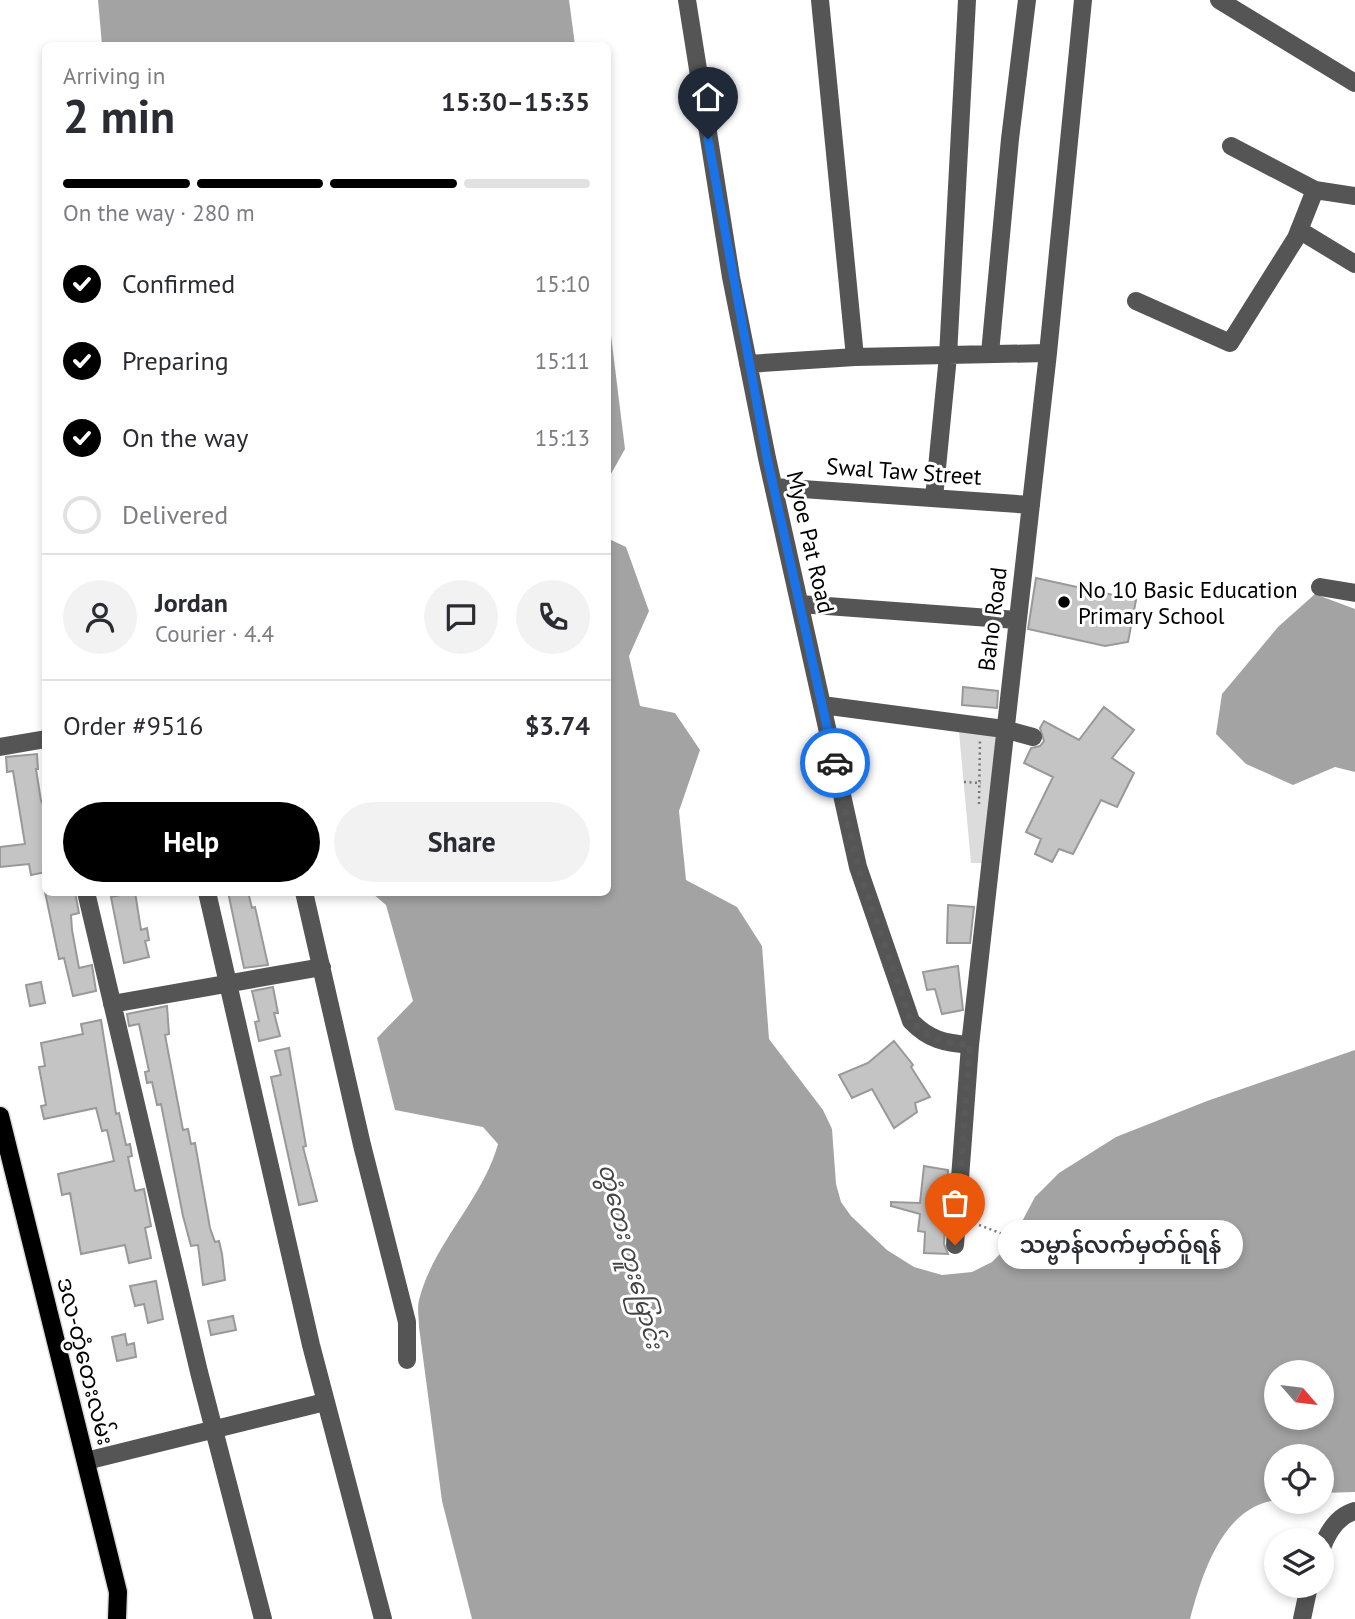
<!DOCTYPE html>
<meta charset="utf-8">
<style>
:root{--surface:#fff;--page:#f2f2f3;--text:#2b2b33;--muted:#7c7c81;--line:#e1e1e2;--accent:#000}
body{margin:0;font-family:"PT Sans","Noto Sans Myanmar",sans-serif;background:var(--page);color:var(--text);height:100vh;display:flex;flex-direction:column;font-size:26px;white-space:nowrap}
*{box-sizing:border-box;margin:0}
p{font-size:23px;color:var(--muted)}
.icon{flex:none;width:38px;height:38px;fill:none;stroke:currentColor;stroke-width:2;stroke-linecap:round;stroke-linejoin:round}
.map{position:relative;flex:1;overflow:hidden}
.side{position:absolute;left:42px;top:42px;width:569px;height:854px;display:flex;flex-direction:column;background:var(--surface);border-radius:10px;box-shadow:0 4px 10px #0003}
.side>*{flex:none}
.needle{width:46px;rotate:118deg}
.controls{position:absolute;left:1264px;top:1360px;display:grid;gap:14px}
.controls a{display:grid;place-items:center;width:70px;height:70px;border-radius:50%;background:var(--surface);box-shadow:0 4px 10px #0003;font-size:35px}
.pin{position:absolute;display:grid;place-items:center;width:60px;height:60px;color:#fff;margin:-72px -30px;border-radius:50% 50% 50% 0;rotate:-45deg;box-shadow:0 0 7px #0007}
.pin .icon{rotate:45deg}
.courier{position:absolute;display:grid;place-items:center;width:70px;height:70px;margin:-35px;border:5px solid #1a73e8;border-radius:50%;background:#fff;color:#222;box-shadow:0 2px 9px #0007}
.bubble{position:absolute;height:49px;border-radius:24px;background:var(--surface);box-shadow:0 4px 10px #0003;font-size:23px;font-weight:600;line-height:49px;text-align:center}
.summary em{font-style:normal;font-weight:600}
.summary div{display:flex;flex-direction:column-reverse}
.summary{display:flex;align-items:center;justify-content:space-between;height:119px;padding:0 21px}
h1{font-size:46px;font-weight:600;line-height:52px}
.bar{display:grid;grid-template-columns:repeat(4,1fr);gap:10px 7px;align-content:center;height:84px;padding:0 21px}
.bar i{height:9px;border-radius:5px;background:var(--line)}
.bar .active{background:var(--accent)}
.bar p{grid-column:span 4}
.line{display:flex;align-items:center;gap:18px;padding:0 21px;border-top:2px solid var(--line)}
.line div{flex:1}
.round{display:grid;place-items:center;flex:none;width:74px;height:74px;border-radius:37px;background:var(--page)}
ol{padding:0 21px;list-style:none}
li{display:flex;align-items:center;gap:21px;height:77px}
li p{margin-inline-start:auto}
li .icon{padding:7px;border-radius:50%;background:var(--accent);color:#fff;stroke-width:4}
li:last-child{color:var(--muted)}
li i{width:38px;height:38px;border:4px solid var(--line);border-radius:50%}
.action{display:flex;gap:14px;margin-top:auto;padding:14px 21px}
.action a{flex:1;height:80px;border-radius:42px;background:var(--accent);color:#fff;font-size:28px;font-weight:600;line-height:80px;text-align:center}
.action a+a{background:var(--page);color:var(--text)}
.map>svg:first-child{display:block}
</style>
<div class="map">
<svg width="1355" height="1619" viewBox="0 0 1355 1619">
<rect width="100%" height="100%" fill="#fff"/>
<path fill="#dcdcdc" d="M959,732L999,736L987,863H971Z"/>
<path fill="#a3a3a3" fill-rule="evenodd" d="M98,0H569L575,45H102Z
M607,303L625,449L607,481Z
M607,538L626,547L649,611L629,656L640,706L675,713L700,750L679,811L686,880L737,907L762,946L769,1039L823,1110L832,1129L836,1184L841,1202L851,1216L887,1250L914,1267L942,1275L972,1272L992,1262L1010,1244L1035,1197L1059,1173L1116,1137L1207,1101L1355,1050V1492L1321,1493V1456H1276V1500C1222,1507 1202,1575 1190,1619H472L442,1501L419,1327C419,1319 417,1308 419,1300C433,1244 483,1199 498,1144L483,1127L395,1110L377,1038L413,1001L386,905L372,893L607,892ZM1276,1372H1321V1418H1276Z
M1315,594L1355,609V772L1335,767L1293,785L1246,764L1216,734L1222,694L1278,627Z"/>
<path fill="#c4c4c4" stroke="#999" stroke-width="2" d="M1036,578L1136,600L1128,642L1105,646L1028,629Z
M963,687L998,691L997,708L962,705Z
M1104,707L1134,730L1112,758L1134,773L1117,807L1101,800L1073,854L1059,849L1052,862L1035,854L1041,839L1026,832L1053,777L1024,763L1031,748L1040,746L1044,741L1040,728L1044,721L1079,740Z
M37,754L38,769H36L41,801L46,809V872L31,875L29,864L0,867V847L25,844L13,771L7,772L6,757Z
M45,892H75L79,913L71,915L72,930L79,968L92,965L96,991L73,996L64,958L59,959Z
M135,892L141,930L147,928L149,940L145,941L149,957L124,963L111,897Z
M228,892H248L252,908L255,907L268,965L244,968Z
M948,905L974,907L970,943H947Z
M958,966L963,1010L942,1014L935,989L927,990L923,972Z
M41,982L45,1003L30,1006L26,985Z
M273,987L278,1013H274L280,1036L259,1041L255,1022L259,1021L252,991Z
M167,1006L169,1034L165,1035L183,1130L188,1129L191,1144L195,1143L210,1228L215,1242L219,1241L222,1254L225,1280L203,1285L198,1245L191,1246L183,1216L161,1104L157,1105L152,1082L147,1083L145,1072L149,1071L139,1024L129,1026L127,1014Z
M101,1020L116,1114L119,1113L126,1145L130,1144L132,1156L128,1157L135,1191L144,1189L151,1226L145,1228L151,1258L129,1263L125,1245L81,1254L70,1193L62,1195L58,1174L114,1161L107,1130L102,1131L96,1108L44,1119L41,1106L46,1105L39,1067L45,1066L41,1043L83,1034L81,1024Z
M894,1041L913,1065L911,1067L930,1097L915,1103L917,1112L894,1128L872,1089L852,1098L839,1075L868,1063Z
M289,1048L306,1146L303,1147L317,1201L299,1205L271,1077L281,1075L275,1051Z
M924,1166L948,1170L944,1244L948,1254L924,1253L925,1232L918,1231L920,1214L891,1206V1202L920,1203Z
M156,1281L163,1319L148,1323L144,1304L135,1306L130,1286Z
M233,1316L236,1330L211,1335L208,1321Z
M125,1334L127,1345L134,1343L136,1357L117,1361L112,1337Z"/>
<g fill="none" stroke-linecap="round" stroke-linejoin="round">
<g stroke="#dbdbdb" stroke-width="21">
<path id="major" d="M0,1116L118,1592L117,1619"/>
</g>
<path stroke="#777" stroke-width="2.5" stroke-dasharray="2 3.5" stroke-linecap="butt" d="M964,782L981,783
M979,804L980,740
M974,1223L1036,1247"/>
<path stroke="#555" stroke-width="18" d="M687,0L731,277L767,458L858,867L911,1021C929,1040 945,1043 970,1045
M820,0L855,357
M1219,0L1355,83
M1231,146L1315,190L1355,196
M1299,230L1355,264
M1136,301L1230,343L1296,238L1315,190
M990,353L1010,139L1027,0
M748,364L855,357L1048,353
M774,487L1031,505
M934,498L948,356L967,0
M1320,587L1355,593
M800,604L1017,620
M822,705L1004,729L1033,737
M0,747L46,739
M86,892L199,1372L263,1619
M207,892L311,1345L383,1619
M304,892L362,1145L407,1322V1360
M112,1004L322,967
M955,1245L970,1045L1048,353L1083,0
M86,1461L325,1402
M1321,1550C1327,1533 1337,1516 1355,1511
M1302,1619L1309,1586"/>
<use href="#major" stroke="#000" stroke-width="18"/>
</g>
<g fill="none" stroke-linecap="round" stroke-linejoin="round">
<path stroke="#595959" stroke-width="7" stroke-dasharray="0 12.6" d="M835,763L858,867L911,1021C929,1040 945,1043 970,1045L955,1245"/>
<path stroke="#1a73e8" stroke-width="9" d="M708,139L767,458L835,763"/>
</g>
<circle fill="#000" stroke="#fff" stroke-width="2.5" cx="1064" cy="602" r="7"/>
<g text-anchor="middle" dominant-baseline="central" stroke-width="6" stroke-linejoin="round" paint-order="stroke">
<g font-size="23" fill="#000" stroke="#fff">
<text transform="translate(904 471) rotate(4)">Swal Taw Street</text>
<text transform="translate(811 542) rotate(77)">Myoe Pat Road</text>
<text transform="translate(992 619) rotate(-83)">Baho Road</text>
<text transform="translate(86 1361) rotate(76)">ဒလ-တွံတေးလမ်း</text>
</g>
<g font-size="23" fill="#000" stroke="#fff" text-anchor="start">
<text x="1078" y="589">No 10 Basic Education<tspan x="1078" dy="26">Primary School</tspan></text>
</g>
<g font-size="24" font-style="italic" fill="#444" stroke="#fff">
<text transform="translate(631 1256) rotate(75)">တွံတေး တူးမြောင်း</text>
</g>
</g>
</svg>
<div class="controls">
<a><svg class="needle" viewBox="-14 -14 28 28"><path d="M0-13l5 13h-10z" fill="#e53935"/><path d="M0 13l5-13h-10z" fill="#7c7c81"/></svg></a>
<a><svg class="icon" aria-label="locate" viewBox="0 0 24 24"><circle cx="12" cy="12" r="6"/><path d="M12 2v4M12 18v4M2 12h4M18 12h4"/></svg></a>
<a><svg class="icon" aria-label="layers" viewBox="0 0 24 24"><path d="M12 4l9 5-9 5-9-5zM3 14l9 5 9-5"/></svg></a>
</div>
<div class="pin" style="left:955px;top:1245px;background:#ea580c"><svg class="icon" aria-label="bag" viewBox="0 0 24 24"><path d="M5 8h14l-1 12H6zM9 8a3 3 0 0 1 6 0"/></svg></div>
<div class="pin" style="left:708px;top:139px;background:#1f2937"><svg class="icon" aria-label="home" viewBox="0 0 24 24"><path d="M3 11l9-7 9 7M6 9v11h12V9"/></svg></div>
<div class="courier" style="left:835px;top:763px"><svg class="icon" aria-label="car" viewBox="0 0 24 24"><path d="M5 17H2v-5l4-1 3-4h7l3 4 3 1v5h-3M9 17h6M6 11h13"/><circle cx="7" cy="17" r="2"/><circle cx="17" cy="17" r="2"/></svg></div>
<div class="bubble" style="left:998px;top:1220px;width:245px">သမ္ဗာန်လက်မှတ်ဝ်ူရန်</div>
<section class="side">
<div class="summary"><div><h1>2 min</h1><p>Arriving in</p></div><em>15:30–15:35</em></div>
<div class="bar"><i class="active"></i><i class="active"></i><i class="active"></i><i></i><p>On the way · 280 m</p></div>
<ol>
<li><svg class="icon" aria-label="check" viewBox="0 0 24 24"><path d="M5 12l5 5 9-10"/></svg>Confirmed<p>15:10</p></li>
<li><svg class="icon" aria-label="check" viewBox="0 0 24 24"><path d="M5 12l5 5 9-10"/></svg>Preparing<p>15:11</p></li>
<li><svg class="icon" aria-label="check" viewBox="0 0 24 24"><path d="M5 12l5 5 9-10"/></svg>On the way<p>15:13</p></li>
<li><i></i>Delivered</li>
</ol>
<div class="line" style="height:126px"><a class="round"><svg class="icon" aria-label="person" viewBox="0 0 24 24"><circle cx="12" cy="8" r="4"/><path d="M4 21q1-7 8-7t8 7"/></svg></a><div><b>Jordan</b><p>Courier · 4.4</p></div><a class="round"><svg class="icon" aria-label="chat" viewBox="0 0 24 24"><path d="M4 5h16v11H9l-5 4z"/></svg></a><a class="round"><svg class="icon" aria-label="phone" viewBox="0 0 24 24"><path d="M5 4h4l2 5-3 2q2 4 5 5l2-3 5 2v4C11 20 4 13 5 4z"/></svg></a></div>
<div class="line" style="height:91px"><div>Order #9516</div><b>$3.74</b></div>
<div class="action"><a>Help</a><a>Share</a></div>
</section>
</div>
